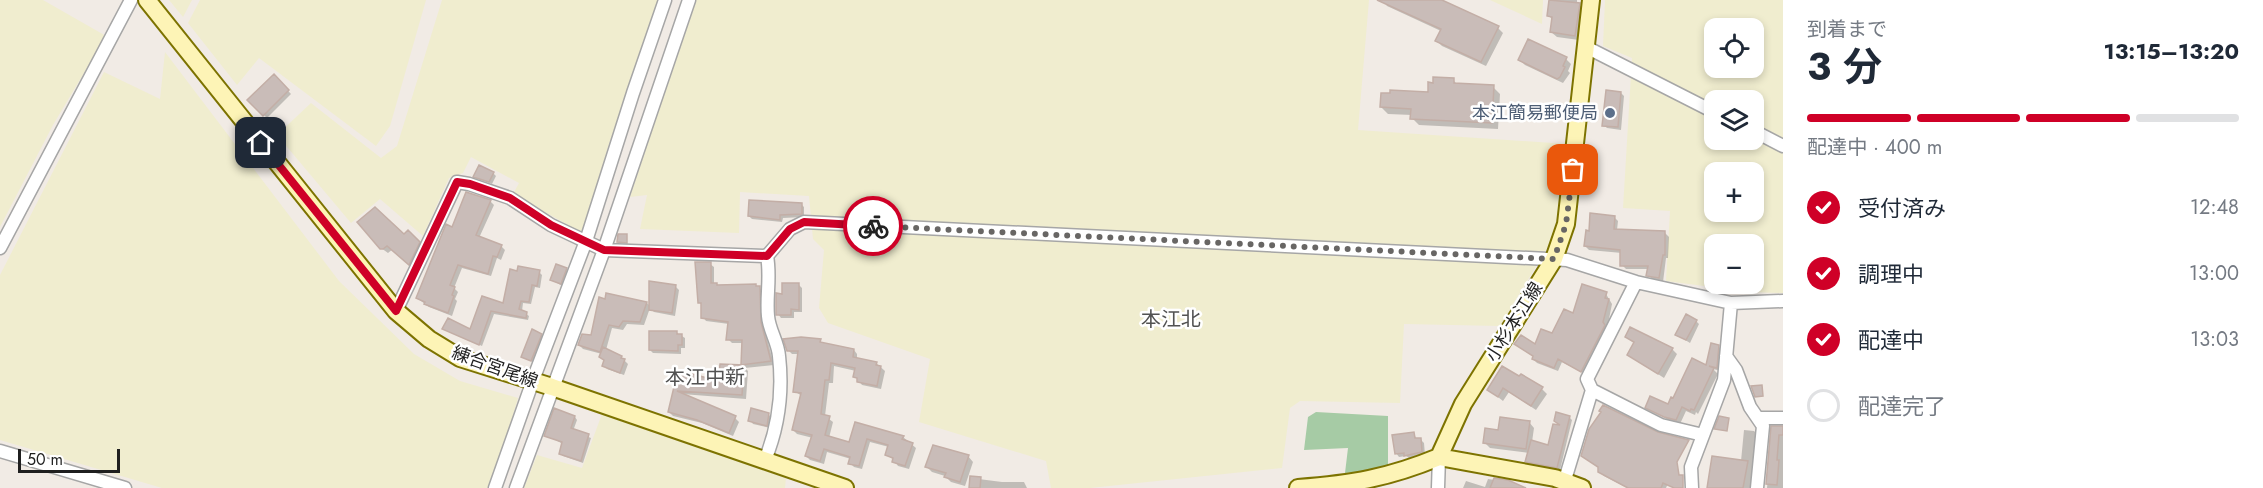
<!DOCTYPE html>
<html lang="ja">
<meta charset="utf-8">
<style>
:root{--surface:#fff;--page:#f6f6f7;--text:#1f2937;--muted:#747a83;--line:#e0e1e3;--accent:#cf0027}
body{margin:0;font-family:Jost,"Noto Sans JP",sans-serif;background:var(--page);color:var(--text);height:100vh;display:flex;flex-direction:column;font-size:22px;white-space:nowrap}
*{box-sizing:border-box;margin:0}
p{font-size:20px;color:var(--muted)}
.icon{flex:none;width:33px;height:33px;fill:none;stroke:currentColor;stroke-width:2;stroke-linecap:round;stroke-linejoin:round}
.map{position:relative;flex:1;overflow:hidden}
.side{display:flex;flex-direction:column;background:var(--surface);width:480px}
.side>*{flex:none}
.controls{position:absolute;left:1704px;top:18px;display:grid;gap:12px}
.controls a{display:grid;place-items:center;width:60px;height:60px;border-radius:12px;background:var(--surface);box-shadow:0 3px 9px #0003;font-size:30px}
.scale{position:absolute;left:18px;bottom:15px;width:102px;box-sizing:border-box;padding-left:6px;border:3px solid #1f1f1f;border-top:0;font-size:16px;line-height:21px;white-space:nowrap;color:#1f1f1f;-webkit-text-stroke:4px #fff;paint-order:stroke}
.pin{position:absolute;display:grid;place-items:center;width:51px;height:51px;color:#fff;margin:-26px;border-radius:12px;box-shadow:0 3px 9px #0006}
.courier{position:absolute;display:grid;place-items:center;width:60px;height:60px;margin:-30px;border:4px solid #cf0027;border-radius:50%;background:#fff;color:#222;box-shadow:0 2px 8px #0007}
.headline em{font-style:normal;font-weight:700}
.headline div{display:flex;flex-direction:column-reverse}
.headline{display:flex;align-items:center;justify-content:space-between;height:102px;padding:0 24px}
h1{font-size:39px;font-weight:700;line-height:45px}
.bar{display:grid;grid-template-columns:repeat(4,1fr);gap:9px 6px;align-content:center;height:72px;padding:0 24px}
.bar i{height:8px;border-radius:4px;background:var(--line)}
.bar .selected{background:var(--accent)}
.bar p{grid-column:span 4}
ol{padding:0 24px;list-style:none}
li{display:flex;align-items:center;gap:18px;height:66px}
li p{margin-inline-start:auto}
li .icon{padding:6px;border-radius:50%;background:var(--accent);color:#fff;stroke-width:4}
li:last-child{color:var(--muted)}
li i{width:33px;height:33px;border:3px solid var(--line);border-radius:50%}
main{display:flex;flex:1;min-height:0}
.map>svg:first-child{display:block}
</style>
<main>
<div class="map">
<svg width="1783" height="488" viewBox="0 0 1783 488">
<rect width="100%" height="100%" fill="#f1ebe5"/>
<path fill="#f0edcf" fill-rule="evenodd" d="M0,0H43L106,36L53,125L0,227Z
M169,0H192L183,17Z
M200,0H426L390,126L376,146L259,58L237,85L188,23Z
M442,0H659L607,150L584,234L513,194L519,183L471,157L463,173L449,178L423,236L380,199L351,223L277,135L311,103L381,158L397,146Z
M695,0H1369L1358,130L1567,144L1559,218L1550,243L1500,326L1404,324L1400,403L1300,401L1290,408L1282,468L1090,488H1051L1046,461L919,422L930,359L828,323L819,308L824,250L813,239L809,196L740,192L739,233L640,229L647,195L630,197Z
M1490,0H1543L1542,24Z
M1605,0H1783V293L1750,292L1666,281L1670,211L1623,208L1632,58L1603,46ZM1714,28H1754V68H1714ZM1714,100H1754V140H1714ZM1714,172H1754V212H1714ZM1714,244H1754V284H1714Z
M165,52L339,281L414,354L460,381L518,398L492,488H162L0,440V275L104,72L160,99Z
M602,414L786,478L785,488H524L537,455L582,468Z"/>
<path fill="#a6cba5" d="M1316,412L1388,416V469L1345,473L1348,448L1304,450L1308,417Z"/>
<path fill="#0003" d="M1383,0H1439L1498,28L1503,33L1486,66L1442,46L1437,41L1441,31L1387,6Z
M1551,0H1577V4L1585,9L1579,40L1557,37L1551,32L1553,20L1549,16Z
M1566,59L1571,64L1568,71L1570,73L1563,83L1525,65L1520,60Z
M274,76L291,94L267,118L249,100Z
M1453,80L1458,85L1493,87L1500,94L1498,129L1419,125L1412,118V115L1388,114L1381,107L1429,93Z
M1621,93L1624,96L1621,130L1607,128L1604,125Z
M493,173L496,176L492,184L475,176Z
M490,201L494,205L479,238L501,246L505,250L501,260L497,258L491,276L462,268L454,288L458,292L455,299L457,301L452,316L429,307L417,298L453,229Z
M801,204L804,207V217L783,218L782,222L752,219L749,216Z
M1614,217L1618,221L1617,230L1665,233L1669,237L1668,258H1666L1663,282L1652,279L1648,275L1649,269H1626L1622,265V253L1589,250L1585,246L1590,232Z
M408,232L424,248L414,269L393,249L388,253L381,248Z
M710,264L714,267V285L718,287L759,288L763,291L764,327L774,365L745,368L748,371L746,399L682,394L735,418L739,422L733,436L702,423L673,416L669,412L679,372L720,383L721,365L745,367L743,364L744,343H732L728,339L729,324L706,321L703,317L702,305L699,302Z
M566,270L569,273L564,287L552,280Z
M518,272H539L542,275L540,288L535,287L531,304L523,303L522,311L529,316L528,320L494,314L482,346L444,328L471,331L483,298L504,305Z
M799,285L802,288V312H794V318H781L778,314L784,295Z
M676,287L679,290L675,316L654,312L650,308L644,325L627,324L623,330L612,328L606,350L621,357L628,364L624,375L607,369L604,365L602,354L583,349L579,345L592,336L608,295L647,303L651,307Z
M1606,294L1612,304L1607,329L1586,374L1562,362L1558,371L1537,363L1533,359L1534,357L1520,348L1535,347L1553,335L1574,315Z
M1696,321L1699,324L1690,343L1677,335Z
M677,333L685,338V348H681V354L653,353L650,350Z
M541,335L544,338L535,363L523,357Z
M1626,337L1672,349L1677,354L1664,378L1629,355L1635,344Z
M820,341L824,345L854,350L857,354V359L876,363L885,371L881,389L862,385L855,376L856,371L834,366L833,383H829L825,416L833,422L829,438L850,444L856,424L903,437L916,448L909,469L898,466L894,460L887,455L889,447L870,442L862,469L854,467L850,463L851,459L827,452L824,464L810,460L806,456L813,438L797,434L793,430L802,396L794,391L799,354H792L788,350Z
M1718,346L1723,351L1721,371L1713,369L1718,374L1698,414L1696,412L1695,415L1686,411L1680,424L1670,421L1647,407L1669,406L1707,367Z
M1503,368L1542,389L1547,394L1536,410L1509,392L1503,401L1489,390Z
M1603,412L1685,444L1666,488H1627L1604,476L1599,471V468L1582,456Z
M769,415L772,418L770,428L753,424L750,420Z
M575,417L577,420L573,431L591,438L583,463L563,456L560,453L563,444L546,435Z
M1569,417L1572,420L1560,470L1530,465L1526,461L1529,453L1490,448L1485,443L1500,432L1529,422L1534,428L1532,442L1549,447L1562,427L1556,421Z
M1773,428H1783V488H1767Z
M1744,430L1754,431L1759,436L1754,488H1709L1741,461Z
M1414,434L1417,440L1420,439L1424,443L1425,455L1409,458L1406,456L1399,457L1396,453Z
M968,456L973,462L965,486L951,482L945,476L932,472L927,467Z
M971,478L1002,482H1024L1027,488H970Z
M1488,479L1508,482L1517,488H1463L1466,481L1485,487Z"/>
<path fill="#c9bcb8" stroke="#c3aea6" stroke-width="1.5" d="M1377,0H1442L1499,26L1481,62L1435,41L1441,29Z
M1549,0L1580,3L1575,36L1550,32L1552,17L1547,16Z
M1528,39L1567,57L1563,66L1565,67L1560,77L1557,79L1518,60Z
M274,74L289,90L263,116L247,100Z
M1433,77L1454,78V83L1494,85L1492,123L1410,119L1411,109L1380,107L1381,93H1390V90L1428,92V82L1433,83Z
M1606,90L1621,92L1618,127L1602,126Z
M479,165L494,172L489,182L473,177Z
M466,192L491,200L476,235L502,245L497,257L493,256L488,274L458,265L450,285L455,287L452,295L454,296L448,313L424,304L425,302L416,298L446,224L452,227Z
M749,200L802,203V214L780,215V220L748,216Z
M375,207L404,234L408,230L420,242L409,265L387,246L383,249H380L357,222Z
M1590,213L1615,216L1614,229L1665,231V255H1663L1659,278L1646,276L1648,266H1620V250L1584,246L1586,230L1589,231Z
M618,234H627V243L617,242Z
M695,262H711V283H717V285L756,284V286H760L761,322L771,361L741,365L742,340H726L728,322L701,318V303H698Z
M556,264L567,268L561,284L550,280Z
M518,266L540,270L537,286L532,285L529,302L521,301L519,309L527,312L526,318L491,311L479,345L442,329L448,318L470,329L482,296L503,303L510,269L517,271Z
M649,281L676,285L672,313L649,310Z
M782,283H799V310L791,309V315H776V293L782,294Z
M1582,284L1607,292L1605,298L1609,299L1603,322L1605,325L1581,372L1558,359L1554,368L1532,359L1533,356L1514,344L1521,335L1535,344L1541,329L1552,333L1564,309L1573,313Z
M606,293L647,302L640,322L623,321L619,327L609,325L600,352L578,345L582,334L591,335L599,297L605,299Z
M1686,314L1697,320L1686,340L1675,335Z
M1630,327L1673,348L1658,374L1627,355L1634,342L1625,337Z
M532,329L542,334L531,361L521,357Z
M649,331H677V334H682V345H678V351L649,350Z
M801,337L821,339L820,342L854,349L853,357L877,362L876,365L881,366L877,386L857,382V378L853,377L855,368L831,363L829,380H825L821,414L830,416L825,435L849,442L855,422L904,436L902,439L913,443L905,466L892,462L893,458L885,455L888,445L867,439L859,466L848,464L850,457L824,449L820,461L805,456L812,435L792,430L801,393L793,392L798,351H787L783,339Z
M1711,343L1719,345L1717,368L1709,366L1714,368L1694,410L1691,409L1690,411L1682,407L1676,420L1664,417L1645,408L1650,396L1668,404L1671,397L1673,398L1692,358L1706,365Z
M603,347L622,356L621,358L625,359L620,373L602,366L604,360L599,357Z
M720,364L744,365L742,395L677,391L736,416L729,433L697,420L668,412L678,370L718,381Z
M1502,366L1519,376L1521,374L1543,387L1531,406L1503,388L1498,397L1487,390Z
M1762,385L1763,396L1755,397L1751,386Z
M1603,405L1658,432L1689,440L1677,462L1679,475H1683V488H1674L1663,483L1661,488H1628L1598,472V467L1581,456L1589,429L1601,412L1599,411Z
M554,408L575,416L571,428L589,434L581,461L559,454L562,442L544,436Z
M751,408L769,413L767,426L748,421Z
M1556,412L1570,416L1557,468L1525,462L1531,440L1548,445L1553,424L1560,425L1554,421Z
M1719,416L1729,418L1727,431L1714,429Z
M1500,417L1530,421L1526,449L1483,443L1485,428L1498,430Z
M1771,426H1783V435H1779L1777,460H1779L1777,485L1766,484Z
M1414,432L1415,438H1421L1422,452L1404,456V453L1395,454L1392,435Z
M933,445L969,455L960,482L944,477L946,473L925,467Z
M1712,456L1748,461L1743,488H1707Z
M970,476L981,477L980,488H969Z
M1494,478L1508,480L1526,488H1490Z"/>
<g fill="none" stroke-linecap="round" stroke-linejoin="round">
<g stroke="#a6a6a6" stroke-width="15">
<path id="minor" d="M1588,48L1714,112
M1754,131L1783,146
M0,248L131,0
M1636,282L1587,379L1592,390L1661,425L1703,435
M396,311L457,182L469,184L510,198L551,225L604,250L767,256L790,229L804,222L1567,260L1636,282L1731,303L1783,301
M1726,356L1736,370L1750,407L1763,426L1757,488
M1758,418H1783
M0,451L125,488
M765,460C778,428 783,391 779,356C778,342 769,330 768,316C766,296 771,277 767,256
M1564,483L1592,390
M495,488L536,372L586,241L633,93L665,0
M516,488L604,250L689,0
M1438,488L1439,457
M1692,488L1691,467L1724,380L1731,303"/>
</g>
<g stroke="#7d7300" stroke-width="20">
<path id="secondary" d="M147,0L396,311L429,339L460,358L552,387L845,488
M1439,457L1555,478L1582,488
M1298,488C1352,484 1388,478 1439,457L1463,404L1554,259L1566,224L1591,0"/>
</g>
<use href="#minor" stroke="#fff" stroke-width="12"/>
<use href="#secondary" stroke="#fdf4b6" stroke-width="16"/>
</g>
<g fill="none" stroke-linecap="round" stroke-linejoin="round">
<path stroke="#686664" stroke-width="6" stroke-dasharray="0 10.8" d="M873,226L1554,259L1566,224L1573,170"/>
<path stroke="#cf0027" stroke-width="8" d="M261,143L396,311L457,182L470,184L510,198L551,225L604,250L767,256L790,229L804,222L873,226"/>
</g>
<circle fill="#5c6f8a" stroke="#fff" stroke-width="2" cx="1610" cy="113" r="6"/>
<g text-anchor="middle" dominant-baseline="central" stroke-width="5" stroke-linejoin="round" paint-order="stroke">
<g font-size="18" fill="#4e5e75" stroke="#fff" text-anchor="end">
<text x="1598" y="113">本江簡易郵便局</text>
</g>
<g font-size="18" fill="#1f1f1f" stroke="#fff">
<text transform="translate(1514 322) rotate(-58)">小杉本江線</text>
<text transform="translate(495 367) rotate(20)">練合宮尾線</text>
</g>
<g font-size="20" fill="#525252" stroke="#fff">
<text x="1171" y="319">本江北</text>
<text x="705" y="377">本江中新</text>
</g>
</g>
</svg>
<div class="controls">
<a><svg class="icon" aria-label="locate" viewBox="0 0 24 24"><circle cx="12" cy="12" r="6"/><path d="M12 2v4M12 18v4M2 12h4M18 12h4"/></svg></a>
<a><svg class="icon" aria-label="layers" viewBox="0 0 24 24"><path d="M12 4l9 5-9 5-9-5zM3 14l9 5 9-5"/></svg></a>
<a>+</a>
<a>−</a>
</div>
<div class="scale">50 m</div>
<div class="pin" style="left:1573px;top:170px;background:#ea580c"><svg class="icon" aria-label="bag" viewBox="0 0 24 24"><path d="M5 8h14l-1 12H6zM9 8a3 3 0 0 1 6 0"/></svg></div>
<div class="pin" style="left:261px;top:143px;background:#1f2937"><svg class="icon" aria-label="home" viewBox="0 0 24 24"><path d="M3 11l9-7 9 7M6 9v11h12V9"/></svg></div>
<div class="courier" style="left:873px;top:226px"><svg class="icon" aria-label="bike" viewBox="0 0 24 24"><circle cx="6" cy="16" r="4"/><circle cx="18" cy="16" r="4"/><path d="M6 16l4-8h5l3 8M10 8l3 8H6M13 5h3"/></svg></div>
</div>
<section class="side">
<div class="headline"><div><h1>3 分</h1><p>到着まで</p></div><em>13:15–13:20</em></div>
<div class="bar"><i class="selected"></i><i class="selected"></i><i class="selected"></i><i></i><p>配達中 · 400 m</p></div>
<ol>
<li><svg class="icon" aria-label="check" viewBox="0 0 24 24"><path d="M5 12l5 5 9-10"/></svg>受付済み<p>12:48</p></li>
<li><svg class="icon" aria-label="check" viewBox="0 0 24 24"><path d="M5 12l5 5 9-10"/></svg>調理中<p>13:00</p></li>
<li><svg class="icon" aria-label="check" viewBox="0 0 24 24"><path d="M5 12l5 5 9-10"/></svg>配達中<p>13:03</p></li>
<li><i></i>配達完了</li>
</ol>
</section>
</main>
